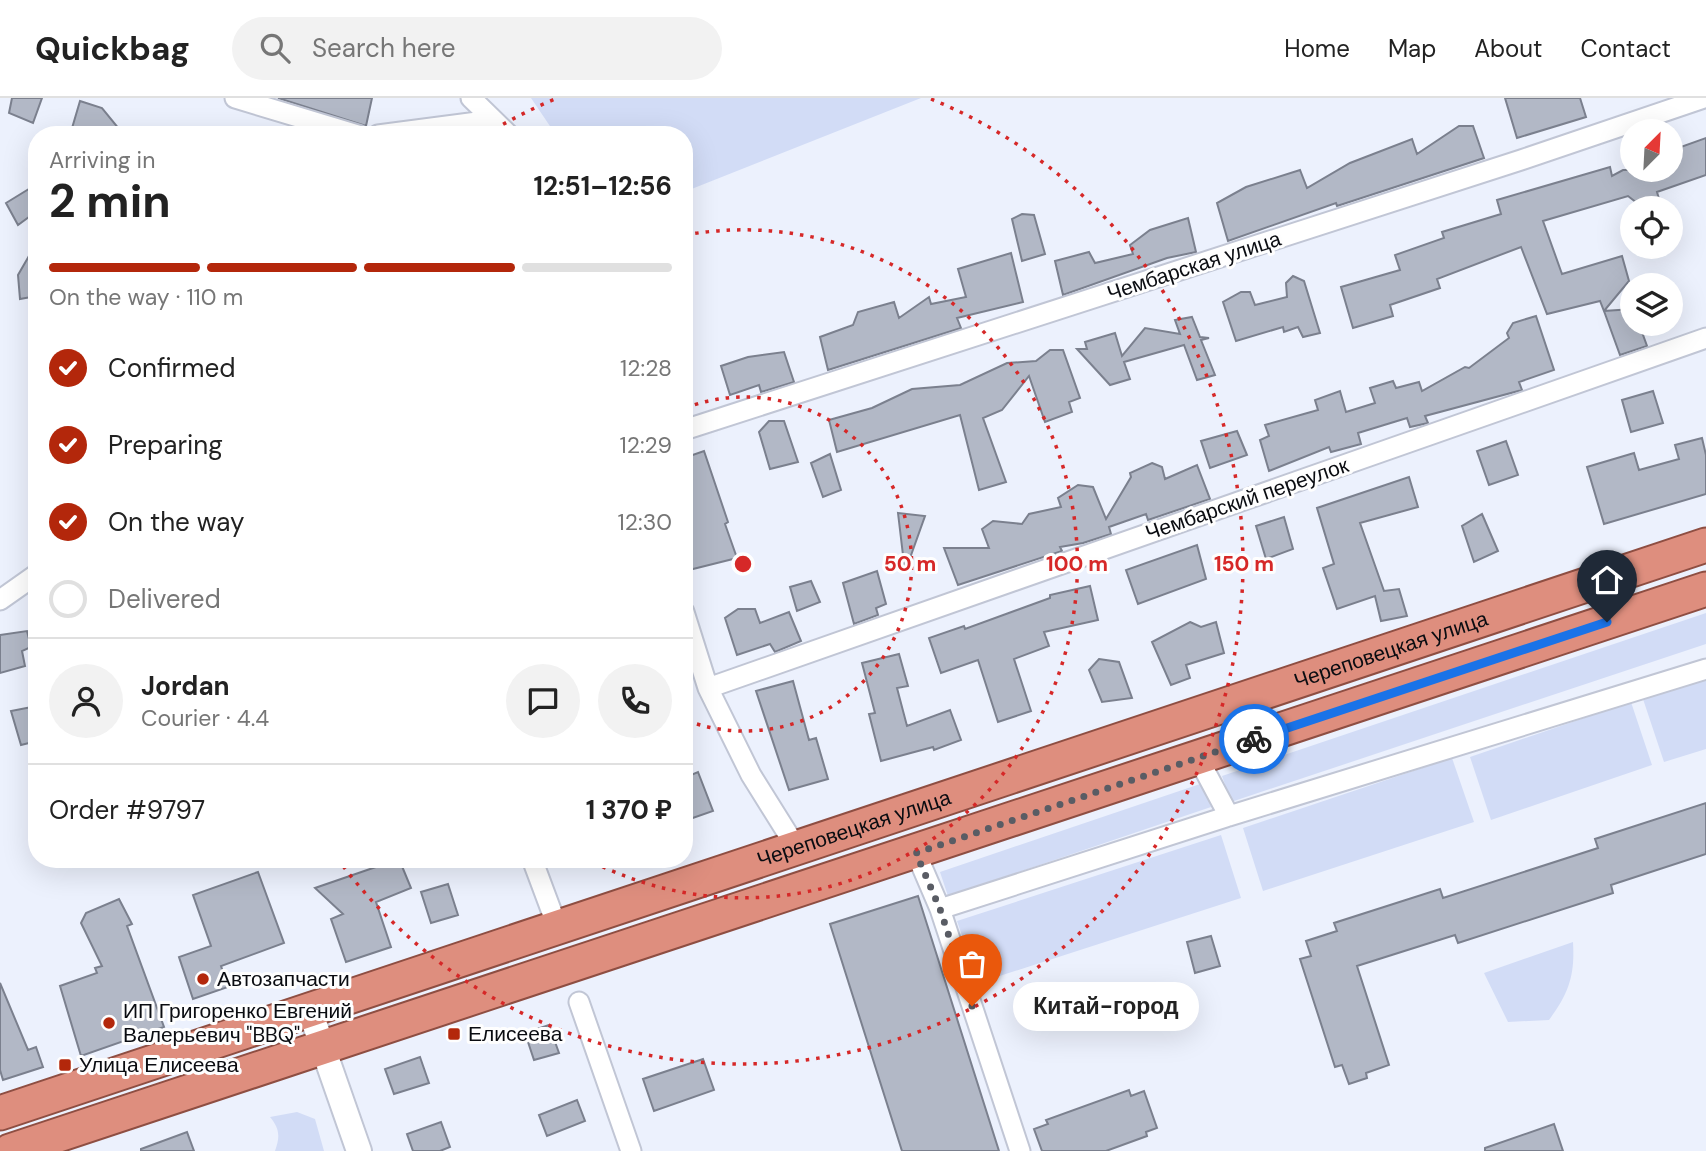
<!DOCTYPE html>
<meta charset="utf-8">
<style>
:root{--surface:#fff;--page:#f2f2f2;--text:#222;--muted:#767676;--line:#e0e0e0;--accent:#b3270b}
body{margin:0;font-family:"DM Sans",sans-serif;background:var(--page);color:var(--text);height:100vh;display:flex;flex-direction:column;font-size:26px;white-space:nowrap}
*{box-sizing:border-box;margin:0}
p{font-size:23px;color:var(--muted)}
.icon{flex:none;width:38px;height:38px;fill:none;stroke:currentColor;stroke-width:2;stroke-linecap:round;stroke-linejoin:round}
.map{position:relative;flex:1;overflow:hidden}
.side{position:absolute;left:28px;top:28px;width:665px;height:742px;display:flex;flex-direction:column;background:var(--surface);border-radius:28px;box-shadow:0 7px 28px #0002}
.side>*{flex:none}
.needle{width:46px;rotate:24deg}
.tools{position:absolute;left:1620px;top:21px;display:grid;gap:14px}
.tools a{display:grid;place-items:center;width:63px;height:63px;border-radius:50%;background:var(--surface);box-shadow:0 7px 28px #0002;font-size:35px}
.pin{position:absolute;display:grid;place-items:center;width:60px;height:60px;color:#fff;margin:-72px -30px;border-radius:50% 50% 50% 0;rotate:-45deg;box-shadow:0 0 7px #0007}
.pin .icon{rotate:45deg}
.courier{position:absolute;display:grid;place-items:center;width:70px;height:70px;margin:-35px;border:5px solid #1a73e8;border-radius:50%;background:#fff;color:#222;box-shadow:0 2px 9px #0007}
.bubble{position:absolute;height:49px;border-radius:24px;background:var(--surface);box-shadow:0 7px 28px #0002;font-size:23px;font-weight:700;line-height:49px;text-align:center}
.overview em{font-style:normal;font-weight:700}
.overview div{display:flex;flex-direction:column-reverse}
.overview{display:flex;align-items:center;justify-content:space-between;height:119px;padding:0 21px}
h1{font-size:46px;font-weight:700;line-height:52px}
.bar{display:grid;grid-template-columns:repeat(4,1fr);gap:10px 7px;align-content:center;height:84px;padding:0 21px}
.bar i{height:9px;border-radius:5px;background:var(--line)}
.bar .active{background:var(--accent)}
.bar p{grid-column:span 4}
.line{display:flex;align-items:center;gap:18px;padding:0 21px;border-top:2px solid var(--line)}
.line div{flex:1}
.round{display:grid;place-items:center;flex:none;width:74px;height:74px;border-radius:37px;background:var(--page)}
ol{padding:0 21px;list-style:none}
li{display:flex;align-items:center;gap:21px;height:77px}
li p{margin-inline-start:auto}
li .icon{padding:7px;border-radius:50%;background:var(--accent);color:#fff;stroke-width:4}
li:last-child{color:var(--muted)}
li i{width:38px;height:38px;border:4px solid var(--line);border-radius:50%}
header{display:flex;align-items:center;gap:42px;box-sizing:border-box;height:98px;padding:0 35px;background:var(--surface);border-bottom:2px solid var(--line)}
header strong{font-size:33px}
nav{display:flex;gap:38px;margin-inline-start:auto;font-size:24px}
.search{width:490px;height:63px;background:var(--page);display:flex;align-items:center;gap:18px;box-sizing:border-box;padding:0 24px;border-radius:38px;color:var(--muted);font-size:26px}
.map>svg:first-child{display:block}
</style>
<header>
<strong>Quickbag</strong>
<div class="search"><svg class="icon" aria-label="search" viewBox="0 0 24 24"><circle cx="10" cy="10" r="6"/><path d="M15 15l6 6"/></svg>Search here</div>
<nav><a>Home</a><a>Map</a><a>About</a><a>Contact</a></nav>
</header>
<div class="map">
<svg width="1706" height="1053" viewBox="0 0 1706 1053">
<rect width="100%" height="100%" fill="#ecf1fd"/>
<path fill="#d2dcf6" d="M531,0H921L684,94V37H556Z
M1706,515V546L1231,704L1222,678Z
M1706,580V651L1664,664L1643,601Z
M1631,604L1652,667L1491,722L1470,659Z
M1452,660L1474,724L1263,793L1243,730Z
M1203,685L1211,709L948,798L940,774Z
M1221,737L1241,800L978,885L957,823Z
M1573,844C1575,877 1569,895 1549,922L1508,924L1484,875Z
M297,1014L315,1021L324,1053H275C280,1039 280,1031 270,1019Z"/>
<path fill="#b2b8c6" stroke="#7b808e" stroke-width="2" d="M12,0H42L33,25L9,15Z
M278,0H372L366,28Z
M1505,0H1580L1586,19L1517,40Z
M80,3L102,10L124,37H70Z
M1459,28H1473L1484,60L1337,108L1336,105L1228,143L1217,105L1246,89L1300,72L1307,90L1350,65L1412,41L1417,56Z
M1706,40V77L1657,94L1659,101L1641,108L1628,98L1543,123L1562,176L1622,158L1629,183L1604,213L1600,203L1547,216L1521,149L1437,181L1440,190L1390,207L1393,218L1353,230L1341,189L1400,172L1395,157L1444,140L1442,134L1501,116L1497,102L1610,69L1612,78L1623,72H1671V47L1681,49Z
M37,86V113L18,127L6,105Z
M1022,116L1034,117L1045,156L1022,163L1012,121Z
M1188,120L1196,154L1167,160L1063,197L1055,163L1089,154L1095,165L1133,156L1130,147L1150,132Z
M37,144V198L20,201L18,177Z
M1011,155L1023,204L957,220L961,230L828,272L820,239L853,227L858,214L894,204L899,220L929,199L931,206L966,199L958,171Z
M1293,178L1304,183L1320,235L1303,239L1298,229L1284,234L1283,229L1236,243L1223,204L1241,194H1250L1255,207L1287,199L1286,185Z
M1633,211V226H1639L1647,248L1620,257L1604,213Z
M1536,218L1554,272L1519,284L1522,292L1425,318L1428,325L1410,329L1407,320L1358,335L1361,346L1331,354L1329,349L1269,373L1260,342L1269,338L1265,327L1318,312L1315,302L1340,293L1346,314L1375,305L1370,290L1393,283L1396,290L1419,284L1422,293L1465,269L1469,270L1509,240L1507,235L1513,225Z
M1192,219L1200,239L1209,240L1201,242L1215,277L1197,282L1184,247L1124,264L1130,281L1110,287L1077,251H1087L1085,244L1115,235L1122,258L1145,230L1180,236L1175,222Z
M1050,252H1063L1080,300L1069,304L1072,314L1045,324L1029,278L1002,312L983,320L1006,384L979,392L960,317L837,354L829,322L872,310L912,291L960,287L1007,265L1036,263Z
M784,254L794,284L761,294L759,287L730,297L721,268L748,259Z
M1653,293L1663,325L1631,334L1622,302Z
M769,323H784L798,364L770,371L759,334Z
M1237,333L1247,357L1210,370L1201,343Z
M1702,340L1706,357V396L1604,426L1587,369L1634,355L1639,372L1679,361L1675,347Z
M1506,343L1518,377L1489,387L1477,353Z
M704,353L728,424L725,426L737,460L689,472L685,453L690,450L684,433V360Z
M830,356L841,392L823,399L811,365Z
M1152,365L1162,369L1165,381L1197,367L1210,401L1148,422L1146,416L1109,429L1111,436L1083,445L1060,449L1062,453L958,487L944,450H989L982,431L993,423L1022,426L1029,416L1061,409L1058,400L1078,387L1093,389L1106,421L1131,379L1130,375Z
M1409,379L1418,409L1360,425L1384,493L1399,491L1407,518L1381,523L1375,498L1337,511L1323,470L1334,466L1317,410Z
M898,415L925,418L905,474Z
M1482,416L1498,453L1474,464L1462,428Z
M1284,419L1293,451L1266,461L1256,428Z
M1197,447L1206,481L1138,506L1126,472Z
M877,473L886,506L876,510L878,517L854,526L843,485Z
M811,483L820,504L797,513L790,489Z
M1090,488L1098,522L1044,534L1049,548L1014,561L1031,613L998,624L978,562L941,575L929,540L964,528L965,531L1050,500V497Z
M738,511H755L760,525L789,514L801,543L775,554L770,546L737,557L725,520Z
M1190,524L1201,529L1216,524L1224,555L1186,567L1190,580L1171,587L1152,544Z
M27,533L31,549L22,553L25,568L0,575V537Z
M899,556L908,588L897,590L907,628L950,612L961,642L934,652L933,649L881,663L869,616L875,615L862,565Z
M1099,561L1119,564L1132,600L1102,604L1089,572Z
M793,583L809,642L816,640L828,681L789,692L756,593Z
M37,608V643L21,647L11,613Z
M698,674L713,713L684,723V680Z
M1706,705V756L1611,787L1613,795L1458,845L1455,837L1357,868L1389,967L1366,975L1367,980L1349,986L1342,967L1335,969L1300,861L1311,858L1306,843L1337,833L1334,825L1440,791L1443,800L1598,750L1595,741Z
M399,761L411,790L376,804L391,849L346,864L331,821L343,816L315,790Z
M258,774L284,845L221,868L228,889L193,901L179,859L211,848L193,797Z
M448,786L458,817L431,825L421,794Z
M918,798L999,1053H902L830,826Z
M119,801L132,826L127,828L164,929L81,958L60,888L97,875L95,870L102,868L81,825L86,815Z
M1211,838L1220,868L1195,875L1187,844Z
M0,885L28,952L36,949L43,969L3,982L0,972Z
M549,927L559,955L534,962L525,935Z
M420,959L429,985L394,996L385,971Z
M703,961L714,992L654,1013L643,981Z
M1129,992L1131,998L1144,993L1157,1030L1146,1034L1147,1038L1106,1053H1042L1034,1031L1048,1026L1046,1022Z
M577,1002L585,1023L547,1038L539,1017Z
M441,1024L450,1049L440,1053H413L407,1036Z
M1554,1026L1563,1053H1485V1050Z
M187,1034L194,1053H141V1051Z"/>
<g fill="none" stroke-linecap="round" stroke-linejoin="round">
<g stroke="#c1c6d5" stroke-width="23">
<path id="minor" d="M235,0L358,37
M471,0L509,37
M378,37L493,22
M684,332L1521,62L1704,0
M0,502L37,476
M684,514L708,590L751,677L796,749
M708,590L1706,240
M1198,660L1229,718
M916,755L940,811L1020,1053
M532,761L557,828
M940,811L1229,718L1706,571
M579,904L631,1053"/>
</g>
<g stroke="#c1c6d5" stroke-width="28">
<path id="tertiary" d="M309,910L359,1053"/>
</g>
<g stroke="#8e4e42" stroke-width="37">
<g id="trunk">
<path id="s1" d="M0,1015L1706,447"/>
<path d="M10,1053L1706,491"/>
</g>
</g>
<use href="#minor" stroke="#fff" stroke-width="19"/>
<use href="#tertiary" stroke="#fff" stroke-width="24"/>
<use href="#trunk" stroke="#de8e7e" stroke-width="33"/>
</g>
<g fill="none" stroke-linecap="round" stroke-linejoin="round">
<path stroke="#595c64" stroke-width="7" stroke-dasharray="0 12.6" d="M972,908L940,811L916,755L1254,641"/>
<path stroke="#1a73e8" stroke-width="9" d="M1254,641L1607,524"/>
</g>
<g fill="none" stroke="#d62828" stroke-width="3.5" stroke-dasharray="3.5 7">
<path d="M685 310A167 167 0 1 1 685 622"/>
<path d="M685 137A334 334 0 1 1 589 762"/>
<path d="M485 37A501 501 0 0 1 555 1M931 1A501 501 0 1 1 340 764"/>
</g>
<g fill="#b3270b" stroke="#fefefe" stroke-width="2.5">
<circle cx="203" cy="881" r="7"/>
<circle cx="109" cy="925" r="7"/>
<rect x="447" y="929" width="14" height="14" rx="3.5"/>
<rect x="58" y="960" width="14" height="14" rx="3.5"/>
</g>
<g text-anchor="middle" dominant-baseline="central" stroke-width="6" stroke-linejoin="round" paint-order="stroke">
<g font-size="21" fill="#0a0c11" stroke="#fefefe">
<text transform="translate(1194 168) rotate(-18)">Чембарская улица</text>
<text transform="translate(1247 401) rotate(-19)">Чембарский переулок</text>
<text stroke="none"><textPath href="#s1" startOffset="1466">Череповецкая улица</textPath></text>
<text stroke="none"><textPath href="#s1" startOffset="900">Череповецкая улица</textPath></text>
</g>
<g font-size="21" fill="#0a0c11" stroke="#fefefe" text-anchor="start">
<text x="217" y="881">Автозапчасти</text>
<text x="123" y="913">ИП Григоренко Евгений<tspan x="123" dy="24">Валерьевич "BBQ"</tspan></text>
<text x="468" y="936">Елисеева</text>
<text x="79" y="967">Улица Елисеева</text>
</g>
</g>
<circle cx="743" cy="466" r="10" fill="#d62828" stroke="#fefefe" stroke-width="3.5"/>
<g font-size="21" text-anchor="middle" font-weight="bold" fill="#d62828" stroke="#fefefe" stroke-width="6" stroke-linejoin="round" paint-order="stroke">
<text x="910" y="473">50 m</text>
<text x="1077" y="473">100 m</text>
<text x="1244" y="473">150 m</text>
</g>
</svg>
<div class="tools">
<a><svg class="needle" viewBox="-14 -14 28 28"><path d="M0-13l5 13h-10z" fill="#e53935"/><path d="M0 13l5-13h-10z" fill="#767676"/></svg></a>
<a><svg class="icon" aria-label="locate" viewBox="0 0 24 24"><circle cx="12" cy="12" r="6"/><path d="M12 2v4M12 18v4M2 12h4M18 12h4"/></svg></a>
<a><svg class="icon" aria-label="layers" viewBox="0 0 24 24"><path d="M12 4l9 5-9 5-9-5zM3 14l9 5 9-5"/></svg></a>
</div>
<div class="pin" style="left:972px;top:908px;background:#ea580c"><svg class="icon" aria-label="bag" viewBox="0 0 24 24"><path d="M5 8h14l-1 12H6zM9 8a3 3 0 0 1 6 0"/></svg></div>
<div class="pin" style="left:1607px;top:524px;background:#1f2937"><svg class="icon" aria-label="home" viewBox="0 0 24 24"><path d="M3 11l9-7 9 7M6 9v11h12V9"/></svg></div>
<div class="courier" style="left:1254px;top:641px"><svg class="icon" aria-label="bike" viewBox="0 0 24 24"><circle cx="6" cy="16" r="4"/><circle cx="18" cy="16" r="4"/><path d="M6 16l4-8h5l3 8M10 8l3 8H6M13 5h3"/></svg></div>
<div class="bubble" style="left:1013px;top:884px;width:186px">Китай-город</div>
<section class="side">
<div class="overview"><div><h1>2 min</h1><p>Arriving in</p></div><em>12:51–12:56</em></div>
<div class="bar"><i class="active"></i><i class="active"></i><i class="active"></i><i></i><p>On the way · 110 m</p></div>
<ol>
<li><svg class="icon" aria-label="check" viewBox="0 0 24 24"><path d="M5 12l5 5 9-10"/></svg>Confirmed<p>12:28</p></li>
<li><svg class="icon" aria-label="check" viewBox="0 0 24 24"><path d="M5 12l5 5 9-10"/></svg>Preparing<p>12:29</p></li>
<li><svg class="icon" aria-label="check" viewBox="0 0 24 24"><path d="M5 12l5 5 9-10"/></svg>On the way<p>12:30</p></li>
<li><i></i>Delivered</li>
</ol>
<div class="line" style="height:126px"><a class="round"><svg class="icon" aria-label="person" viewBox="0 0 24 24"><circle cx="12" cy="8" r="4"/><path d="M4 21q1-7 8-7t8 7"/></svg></a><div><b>Jordan</b><p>Courier · 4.4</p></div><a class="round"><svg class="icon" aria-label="chat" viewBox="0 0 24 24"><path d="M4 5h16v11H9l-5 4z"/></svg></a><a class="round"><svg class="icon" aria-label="phone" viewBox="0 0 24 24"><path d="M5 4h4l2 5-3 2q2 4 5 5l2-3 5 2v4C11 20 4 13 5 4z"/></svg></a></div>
<div class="line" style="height:91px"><div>Order #9797</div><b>1 370 ₽</b></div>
</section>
</div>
